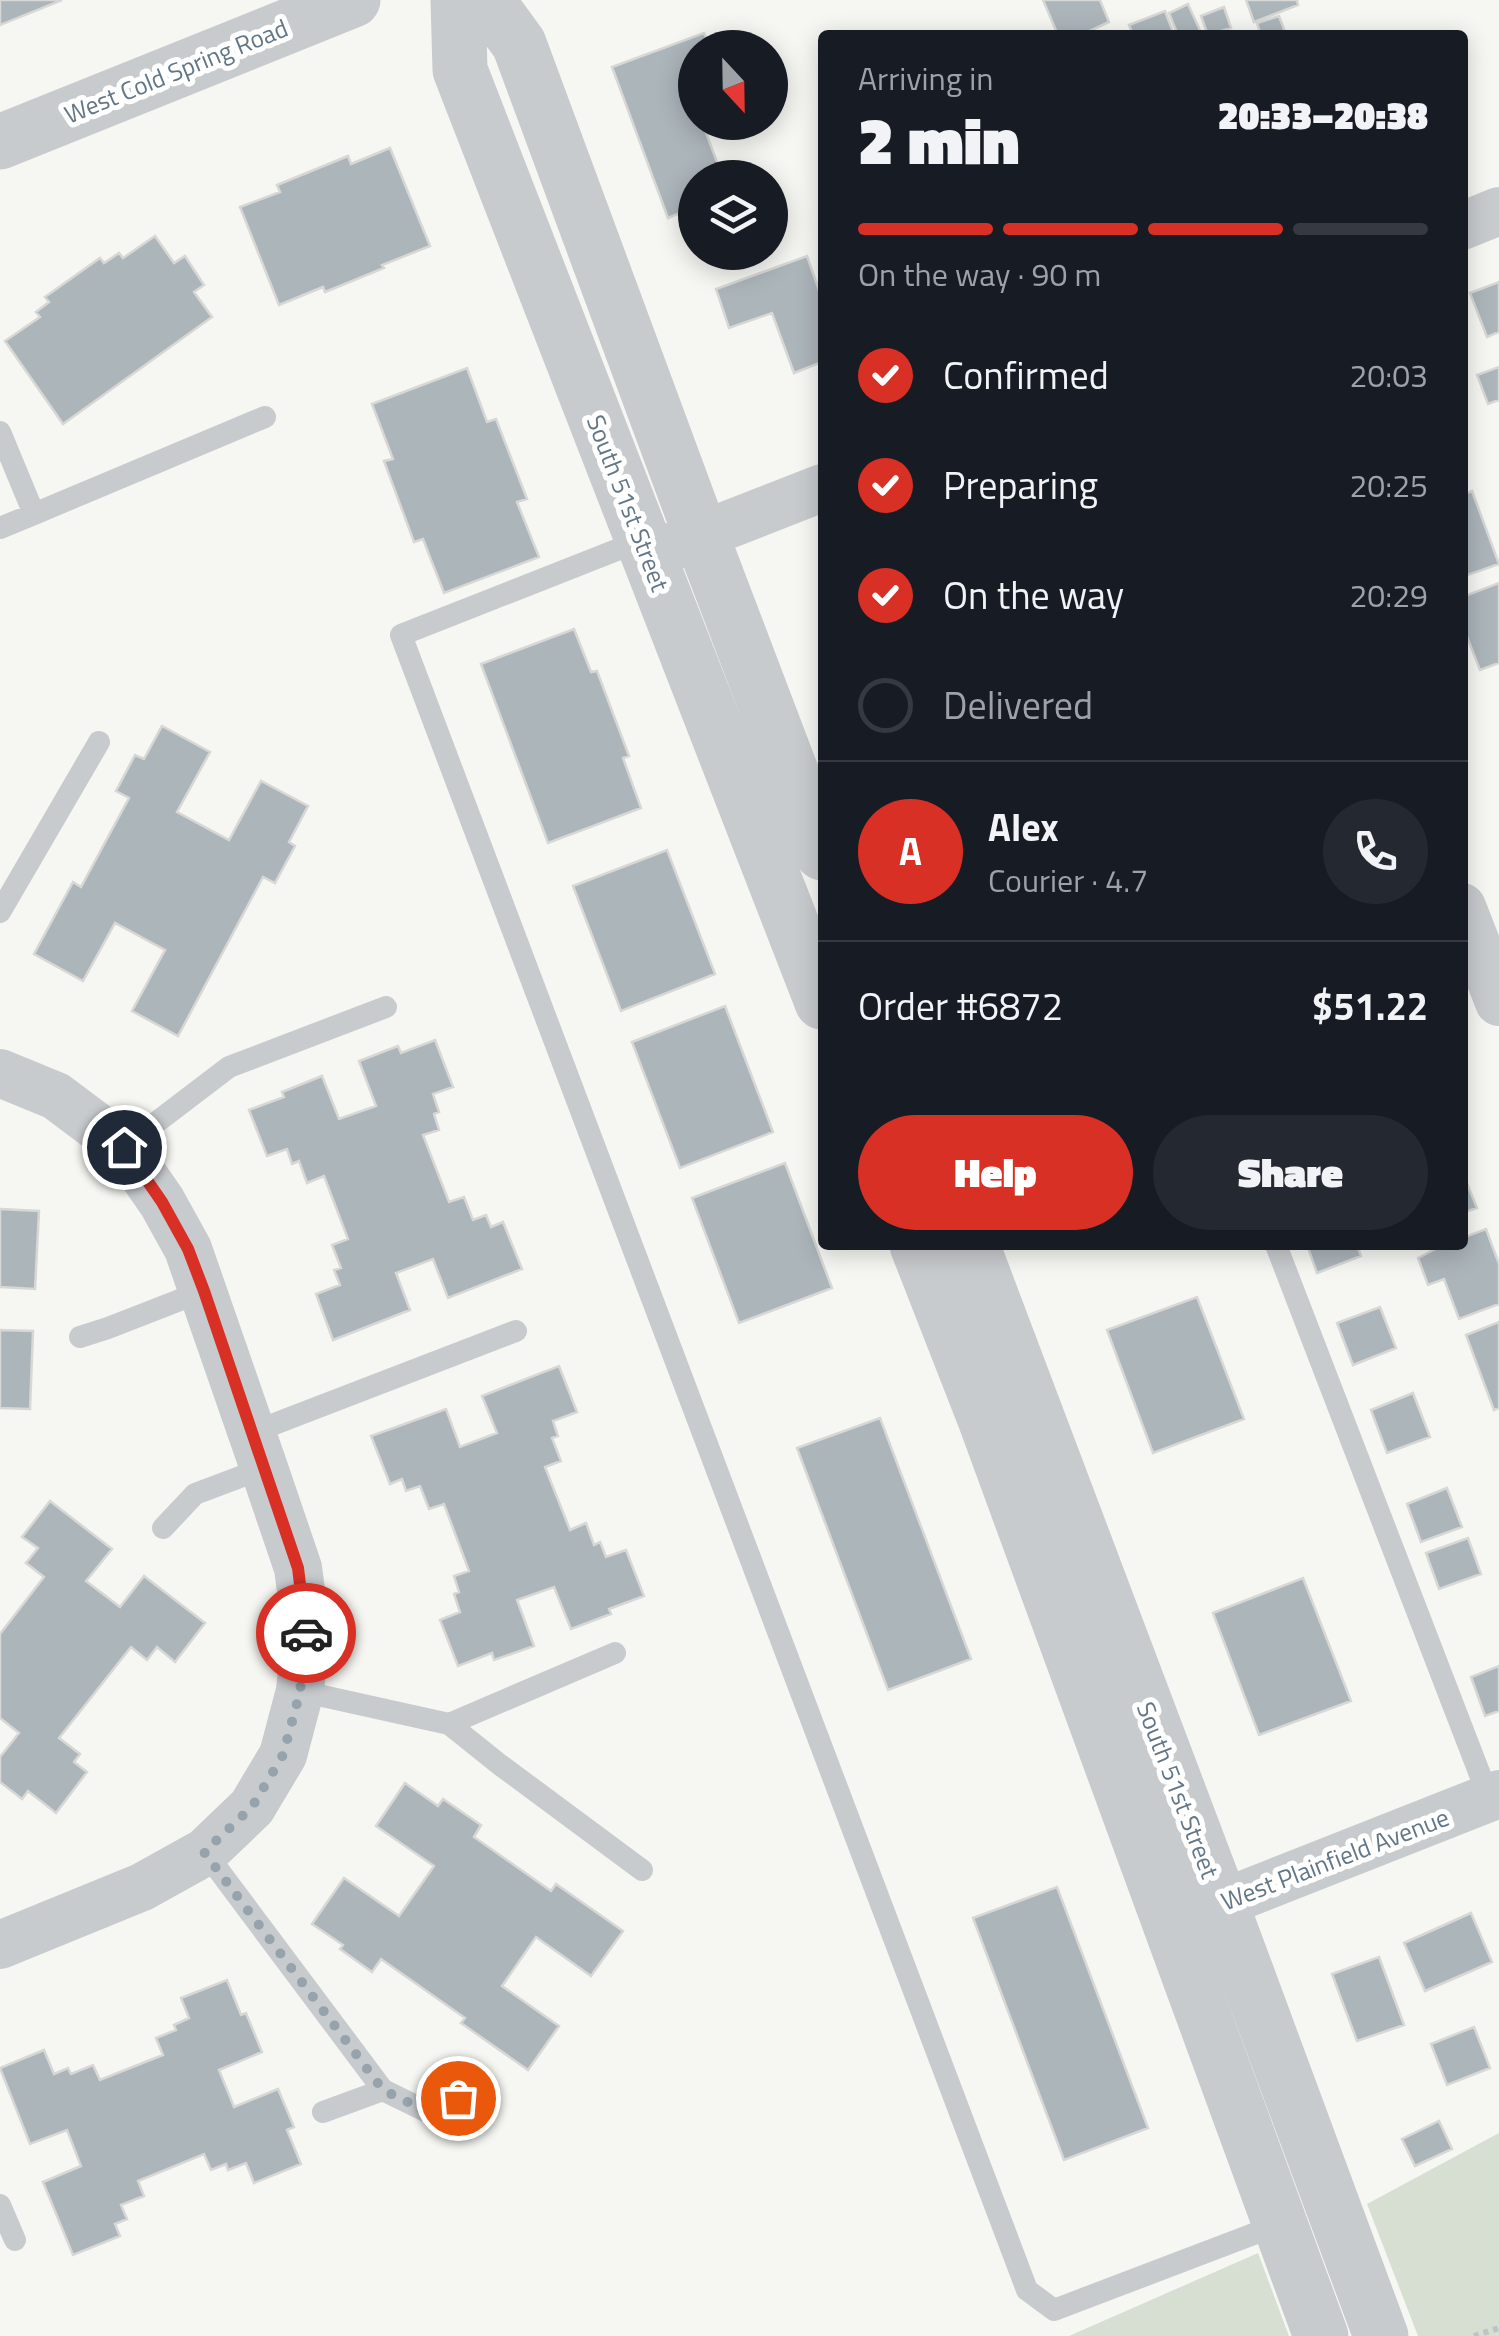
<!DOCTYPE html>
<meta charset="utf-8">
<style>
:root{--surface:#171b24;--page:#242831;--text:#f1f3f6;--muted:#9ea1a6;--line:#363941;--accent:#d93025}
body{margin:0;font-family:"Titillium Web",sans-serif;background:var(--page);color:var(--text);height:100vh;display:flex;flex-direction:column;font-size:38px;white-space:nowrap}
*{box-sizing:border-box;margin:0}
p{font-size:32px;color:var(--muted)}
.icon{flex:none;width:55px;height:55px;fill:none;stroke:currentColor;stroke-width:2;stroke-linecap:round;stroke-linejoin:round}
.map{position:relative;flex:1;overflow:hidden}
.sheet{position:absolute;left:818px;top:30px;width:650px;height:1220px;display:flex;flex-direction:column;background:var(--surface);border-radius:10px;box-shadow:0 5px 25px #0003}
.sheet>*{flex:none}
.needle{width:65px;rotate:158deg}
.fabs{position:absolute;left:678px;top:30px;display:grid;gap:20px}
.fabs a{display:grid;place-items:center;width:110px;height:110px;border-radius:50%;background:var(--surface);box-shadow:0 5px 25px #0003;font-size:50px}
.pin{position:absolute;display:grid;place-items:center;width:85px;height:85px;color:#fff;margin:-42px;border:5px solid #fff;border-radius:50%;box-shadow:0 2px 10px #0007}
.courier{position:absolute;display:grid;place-items:center;width:100px;height:100px;margin:-50px;border:8px solid #d93025;border-radius:50%;background:#fff;color:#222;box-shadow:0 2px 12px #0007}
.headline em{font-style:normal;font-weight:800}
.headline div{display:flex;flex-direction:column-reverse}
.headline{display:flex;align-items:center;justify-content:space-between;height:170px;padding:0 40px}
h1{font-size:65px;font-weight:800;line-height:75px}
.bar{display:grid;grid-template-columns:repeat(4,1fr);gap:15px 10px;align-content:center;height:120px;padding:0 40px}
.bar i{height:12px;border-radius:8px;background:var(--line)}
.bar .current{background:var(--accent)}
.bar p{grid-column:span 4}
.line{display:flex;align-items:center;gap:25px;padding:0 40px;border-top:2px solid var(--line)}
.line div{flex:1}
.round{display:grid;place-items:center;flex:none;width:105px;height:105px;border-radius:52px;background:var(--page)}
ol{padding:0 40px;list-style:none}
li{display:flex;align-items:center;gap:30px;height:110px}
li p{margin-inline-start:auto}
li .icon{padding:10px;border-radius:50%;background:var(--accent);color:#fff;stroke-width:4}
li:last-child{color:var(--muted)}
li i{width:55px;height:55px;border:5px solid var(--line);border-radius:50%}
.button{display:flex;gap:20px;margin-top:auto;padding:20px 40px}
.button a{flex:1;height:115px;border-radius:60px;background:var(--accent);color:#fff;font-size:40px;font-weight:800;line-height:115px;text-align:center}
.button a+a{background:var(--page);color:var(--text)}
.map>svg:first-child{display:block}
</style>
<div class="map">
<svg width="1499" height="2336" viewBox="0 0 1499 2336">
<rect width="100%" height="100%" fill="#f6f6f2"/>
<path fill="#d7dfd3" d="M1499,2133V2336H1418L1367,2204Z
M1258,2253L1289,2336H1069Z"/>
<path fill="#acb5ba" stroke="#d7d7d5" stroke-width="2.5" d="M0,0H62L0,25Z
M1043,0H1100L1109,22L1081,35H1058Z
M1246,0H1297L1298,5L1254,22Z
M1188,4L1202,35H1178L1169,13Z
M1224,7L1231,28L1208,35L1201,16Z
M1165,11L1174,35H1133L1129,25Z
M1279,16L1285,32L1276,35H1261L1257,23Z
M704,33L710,48H695V80L688,83L695,103V122H702L723,178H695V207L668,218L612,67Z
M390,148L430,246L382,265L384,268L325,292L323,287L279,305L240,207L280,192L277,185L348,156L351,164Z
M155,236L174,263L185,256L204,285L194,292L212,317L63,424L5,341L40,317L36,312L49,302L45,297L100,258L104,263L119,253L123,258Z
M807,256L822,299V362L794,373L772,313L729,328L716,289Z
M1499,282V332L1487,337L1470,293Z
M1499,367V400L1488,404L1477,375Z
M467,368L487,422L496,419L527,499L517,502L539,557L444,593L423,539L414,542L384,461L393,459L372,404Z
M1472,491L1499,564L1462,577V495Z
M1499,583V663L1480,670L1462,624V597Z
M574,629L591,672L597,671L629,756L623,758L641,808L548,843L481,664Z
M162,726L210,752L177,812L229,840L261,781L308,806L289,842L295,846L275,883L263,877L178,1036L132,1011L165,950L115,923L83,981L34,954L73,882L81,887L129,798L116,791L135,755L144,759Z
M667,850L715,974L621,1011L573,886Z
M725,1006L773,1132L680,1168L632,1042Z
M435,1040L453,1087L433,1094L439,1112L434,1114L439,1130L423,1135L449,1202L464,1197L473,1220L486,1215L491,1227L503,1222L522,1269L448,1298L433,1259L396,1273L410,1310L333,1340L316,1294L340,1285L334,1270L341,1268L332,1245L348,1239L324,1176L307,1183L299,1161L292,1164L287,1149L267,1156L249,1110L284,1097L282,1092L322,1076L339,1119L376,1106L359,1061L398,1046L401,1053Z
M785,1163L832,1288L739,1323L692,1198Z
M1462,1171L1477,1208L1462,1213Z
M0,1209L39,1211L35,1289L0,1287Z
M1486,1229L1499,1264V1304L1459,1319L1444,1279L1428,1285L1418,1258L1443,1245H1462V1238Z
M1307,1245H1357L1361,1256L1317,1273Z
M1197,1297L1244,1419L1153,1453L1107,1330Z
M1380,1307L1396,1348L1353,1365L1337,1323Z
M1499,1322V1408L1494,1410L1466,1335Z
M0,1330L33,1331L30,1409L0,1408Z
M559,1366L577,1412L553,1421L558,1436L552,1438L561,1461L545,1467L570,1530L586,1523L594,1545L600,1542L606,1557L626,1550L644,1596L609,1609L611,1614L571,1629L554,1587L517,1600L534,1646L494,1660L492,1653L458,1666L440,1620L460,1612L454,1594L459,1592L454,1576L469,1571L444,1504L429,1509L420,1486L406,1491L402,1479L390,1484L371,1436L446,1409L460,1447L497,1433L482,1396Z
M1413,1393L1430,1437L1387,1453L1371,1410Z
M880,1418L971,1659L888,1690L797,1448Z
M1447,1488L1462,1527L1421,1542L1407,1504Z
M50,1501L112,1549L86,1581L120,1607L144,1576L205,1623L175,1662L157,1647L147,1660L131,1647L59,1738L80,1754L74,1762L87,1772L56,1813L28,1791L22,1799L0,1782V1757L19,1733L0,1718V1634L44,1577L26,1563L38,1548L22,1537Z
M1468,1538L1481,1574L1439,1589L1426,1553Z
M1303,1578L1351,1701L1259,1735L1213,1613Z
M1499,1666V1711L1485,1716L1471,1677Z
M405,1783L438,1806L443,1799L481,1825L474,1837L551,1891L556,1884L623,1931L591,1976L536,1937L502,1986L559,2026L528,2070L461,2023L465,2018L381,1959L372,1972L340,1949L343,1945L312,1924L344,1878L399,1916L434,1866L376,1826Z
M1057,1887L1148,2128L1064,2160L973,1918Z
M1471,1913L1492,1962L1425,1991L1404,1943Z
M1379,1957L1404,2025L1357,2041L1332,1974Z
M227,1980L241,2015L246,2013L262,2052L219,2070L234,2107L278,2089L294,2127L287,2130L301,2164L254,2183L246,2163L228,2170L226,2164L211,2170L204,2154L138,2181L144,2196L121,2205L127,2219L115,2224L120,2236L73,2255L43,2182L81,2166L67,2130L30,2144L0,2068L44,2050L54,2074L68,2068L71,2074L93,2065L100,2080L163,2055L156,2038L176,2030L174,2025L189,2018L181,1998Z
M1474,2027L1490,2068L1447,2085L1431,2044Z
M1439,2121L1452,2149L1415,2166L1402,2139Z"/>
<g fill="none" stroke-linecap="round" stroke-linejoin="round">
<path stroke="#c0c2c4" stroke-width="6" stroke-dasharray="5 5" stroke-linecap="butt" d="M1474,2336L1499,2328"/>
<path stroke="#c8cbce" stroke-width="22" d="M0,432L34,514L0,528
M34,514L265,417
M642,540L401,635L1027,2290L1054,2310L1280,2224
M0,912L99,742
M124,1147L229,1067L386,1007
M1276,1245L1489,1798
M80,1337L108,1328L203,1291
M251,1433L516,1331
M163,1528L195,1494L264,1468
M300,1691L449,1724L499,1764L642,1870
M449,1724L615,1653
M205,1852L383,2090L434,2115L482,2081
M323,2112L383,2090
M0,2205L15,2240"/>
<path stroke="#c8cbce" stroke-width="48" d="M1462,226L1499,211
M666,549L822,488
M1462,907L1499,1002
M0,1073L56,1096L124,1147L162,1202L188,1249L264,1468L298,1568L306,1628L300,1691L283,1755L252,1807L205,1852L142,1887L0,1945
M1187,1917L1499,1794"/>
<path stroke="#c8cbce" stroke-width="55" d="M458,0L460,70L822,1002
M487,0L519,44L693,514L822,853
M0,142L353,0
M917,1245L985,1419L1321,2336
M972,1245L1221,1904L1381,2336"/>
</g>
<g fill="none" stroke-linecap="round" stroke-linejoin="round">
<path stroke="#96a3ac" stroke-width="10" stroke-dasharray="0 18" d="M306,1633L300,1692L283,1755L252,1807L204,1852L383,2090L434,2115L458,2098"/>
<path stroke="#d93025" stroke-width="12" d="M124,1147L162,1202L188,1249L204,1291L298,1568L306,1633"/>
</g>
<g text-anchor="middle" dominant-baseline="central" stroke-width="10" stroke-linejoin="round" paint-order="stroke">
<g font-size="25" fill="#627686" stroke="#fff">
<text transform="translate(176 71) rotate(-22)">West Cold Spring Road</text>
<text transform="translate(628 503) rotate(69)">South 51st Street</text>
<text transform="translate(1178 1790) rotate(69)">South 51st Street</text>
<text transform="translate(1335 1859) rotate(-21)">West Plainfield Avenue</text>
</g>
</g>
</svg>
<div class="fabs">
<a><svg class="needle" viewBox="-14 -14 28 28"><path d="M0-13l5 13h-10z" fill="#e53935"/><path d="M0 13l5-13h-10z" fill="#9ea1a6"/></svg></a>
<a><svg class="icon" aria-label="layers" viewBox="0 0 24 24"><path d="M12 4l9 5-9 5-9-5zM3 14l9 5 9-5"/></svg></a>
</div>
<div class="pin" style="left:458px;top:2098px;background:#ea580c"><svg class="icon" aria-label="bag" viewBox="0 0 24 24"><path d="M5 8h14l-1 12H6zM9 8a3 3 0 0 1 6 0"/></svg></div>
<div class="pin" style="left:124px;top:1147px;background:#1f2937"><svg class="icon" aria-label="home" viewBox="0 0 24 24"><path d="M3 11l9-7 9 7M6 9v11h12V9"/></svg></div>
<div class="courier" style="left:306px;top:1633px"><svg class="icon" aria-label="car" viewBox="0 0 24 24"><path d="M5 17H2v-5l4-1 3-4h7l3 4 3 1v5h-3M9 17h6M6 11h13"/><circle cx="7" cy="17" r="2"/><circle cx="17" cy="17" r="2"/></svg></div>
<section class="sheet">
<div class="headline"><div><h1>2 min</h1><p>Arriving in</p></div><em>20:33–20:38</em></div>
<div class="bar"><i class="current"></i><i class="current"></i><i class="current"></i><i></i><p>On the way · 90 m</p></div>
<ol>
<li><svg class="icon" aria-label="check" viewBox="0 0 24 24"><path d="M5 12l5 5 9-10"/></svg>Confirmed<p>20:03</p></li>
<li><svg class="icon" aria-label="check" viewBox="0 0 24 24"><path d="M5 12l5 5 9-10"/></svg>Preparing<p>20:25</p></li>
<li><svg class="icon" aria-label="check" viewBox="0 0 24 24"><path d="M5 12l5 5 9-10"/></svg>On the way<p>20:29</p></li>
<li><i></i>Delivered</li>
</ol>
<div class="line" style="height:180px"><b class="round" style="background:var(--accent);color:#fff">A</b><div><b>Alex</b><p>Courier · 4.7</p></div><a class="round"><svg class="icon" aria-label="phone" viewBox="0 0 24 24"><path d="M5 4h4l2 5-3 2q2 4 5 5l2-3 5 2v4C11 20 4 13 5 4z"/></svg></a></div>
<div class="line" style="height:130px"><div>Order #6872</div><b>$51.22</b></div>
<div class="button"><a>Help</a><a>Share</a></div>
</section>
</div>
